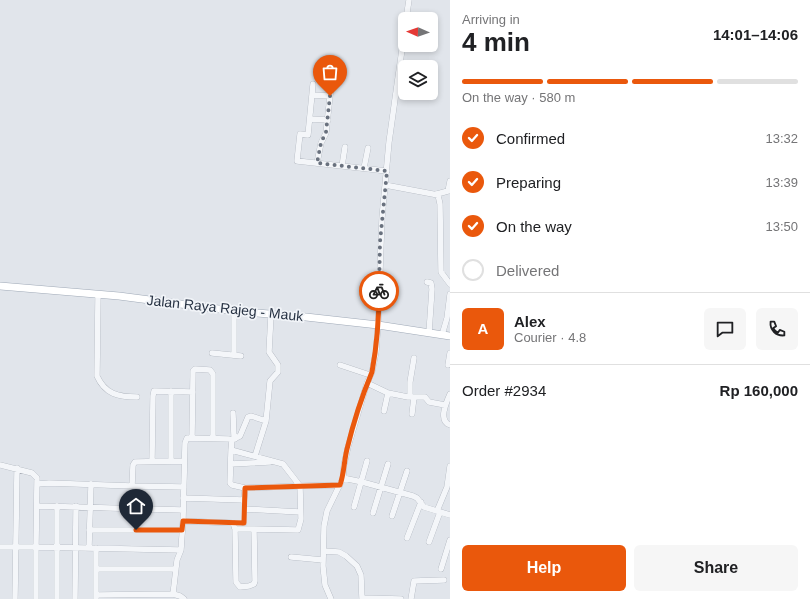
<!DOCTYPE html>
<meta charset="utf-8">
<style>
:root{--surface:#fff;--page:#f6f6f6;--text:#202124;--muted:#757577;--line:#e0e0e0;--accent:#ea580c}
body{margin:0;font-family:Arial,sans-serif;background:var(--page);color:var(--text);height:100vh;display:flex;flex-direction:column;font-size:15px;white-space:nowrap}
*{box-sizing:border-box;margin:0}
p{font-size:13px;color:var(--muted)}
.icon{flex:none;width:22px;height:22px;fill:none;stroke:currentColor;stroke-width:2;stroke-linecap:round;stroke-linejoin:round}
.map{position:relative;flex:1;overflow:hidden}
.details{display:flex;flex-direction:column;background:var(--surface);width:360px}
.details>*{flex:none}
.needle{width:26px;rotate:272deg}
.controls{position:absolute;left:398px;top:12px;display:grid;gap:8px}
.controls a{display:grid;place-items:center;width:40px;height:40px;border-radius:6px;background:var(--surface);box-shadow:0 2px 6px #0003;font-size:20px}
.pin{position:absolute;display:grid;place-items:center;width:34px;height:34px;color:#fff;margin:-41px -17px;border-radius:50% 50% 50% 0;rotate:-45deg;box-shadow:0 0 4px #0007}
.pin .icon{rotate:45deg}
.courier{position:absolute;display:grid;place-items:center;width:40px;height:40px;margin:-20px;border:3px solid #ea580c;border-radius:50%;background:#fff;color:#222;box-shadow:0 1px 5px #0007}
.headline em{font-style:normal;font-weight:800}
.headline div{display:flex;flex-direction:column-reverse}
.headline{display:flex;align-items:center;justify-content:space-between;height:68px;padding:0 12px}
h1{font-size:26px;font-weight:800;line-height:30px}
.bar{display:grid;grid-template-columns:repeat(4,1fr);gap:6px 4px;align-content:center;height:48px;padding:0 12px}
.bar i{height:5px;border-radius:3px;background:var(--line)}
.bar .current{background:var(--accent)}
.bar p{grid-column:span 4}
.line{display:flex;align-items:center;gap:10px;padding:0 12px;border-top:1px solid var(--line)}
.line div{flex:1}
.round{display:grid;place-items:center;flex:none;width:42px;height:42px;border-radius:6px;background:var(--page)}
ol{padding:0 12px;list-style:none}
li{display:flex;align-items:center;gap:12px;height:44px}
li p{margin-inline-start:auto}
li .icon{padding:4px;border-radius:50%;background:var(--accent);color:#fff;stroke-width:4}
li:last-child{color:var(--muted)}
li i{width:22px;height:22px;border:2px solid var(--line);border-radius:50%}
.cta{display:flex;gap:8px;margin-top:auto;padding:8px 12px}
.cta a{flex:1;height:46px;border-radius:6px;background:var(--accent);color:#fff;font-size:16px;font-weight:800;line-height:46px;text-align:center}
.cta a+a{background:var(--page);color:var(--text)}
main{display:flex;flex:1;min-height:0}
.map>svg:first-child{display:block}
</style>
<main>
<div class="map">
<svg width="450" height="599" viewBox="0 0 450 599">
<rect width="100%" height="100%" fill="#e1e5eb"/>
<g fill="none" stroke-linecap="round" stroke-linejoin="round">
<g stroke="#a6acb6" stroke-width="6">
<path id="minor" d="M406,19L409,0
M313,84L308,135L300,134L297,161L387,171
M312,95L330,96L331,85
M310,119L328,120
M317,163L321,143L326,133L330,96
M342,166L345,147
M364,168L368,148
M385,185L438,195L440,204L441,272L450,284
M437,194L448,191L450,181
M427,282L431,283L432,289L429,333
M98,295L97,376C105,394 118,397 137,397
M442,335L447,318L450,294
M212,353L241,356
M234,355V311
M340,365L370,375
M448,365L450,353
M367,383L388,393L384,411
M388,393L408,397H425L429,402L445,405
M450,394C446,403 438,421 450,425
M410,397V382L414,358
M233,413L234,437L235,439
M412,414L414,397
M192,438L193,376V371L195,369L210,370L213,374V438
M232,440L240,436L248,417L251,416L266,421L270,381L278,372V365L269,352L271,315
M231,450L230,483L232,485L245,488
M255,456L266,421
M152,461L153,396L154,391L193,392
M171,461V391
M231,464L270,462
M0,465L32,473L37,478L36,547L181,550
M343,478L362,482L413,496L417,498L424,507L450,515
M38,484L49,483L132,486L133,465L135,462L184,461
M132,486L184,487
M183,498L244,500L245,488L300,486L301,519L298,530L254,529
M244,500V523
M37,506L183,510
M354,507L367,461
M244,509L300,512
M437,511L447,487L450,466
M373,513L388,464
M392,516L407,471
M183,521L233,523L235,529L236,582L240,587L249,586L254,584L255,581L254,529H235
M89,530H182
M407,538L421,502
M429,542L440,512
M0,547H36V599
M89,548L91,484
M324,551L339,552L346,556L357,566L361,575L362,599
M291,557L323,560
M96,569H176
M441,569L450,540
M173,594L177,560L181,550L183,521L185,443L187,438L229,439L232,440L231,450L283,464L300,486L340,485
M96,595L173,594L180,596L184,599
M362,598L401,599
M15,599L17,468
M57,599V506
M75,599L76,506
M96,599V548
M331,599L325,585L323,566L324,526L327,511L343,478L344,465L348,447L367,383L372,372L376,352L378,325L382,218L389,142L405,28
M411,599L414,581L444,580"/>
</g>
<g stroke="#9fa9b7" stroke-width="8">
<path id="major" d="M0,286L119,296L234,311L306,317L378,325L450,336"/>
</g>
<use href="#minor" stroke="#f4f6f9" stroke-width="5.5"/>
<use href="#major" stroke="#fff" stroke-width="7"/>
</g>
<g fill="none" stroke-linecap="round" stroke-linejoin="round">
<path stroke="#69717e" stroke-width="4" stroke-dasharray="0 7.2" d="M330,96L326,132L321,143L317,163L387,171L380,242L379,291"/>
<path stroke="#ea580c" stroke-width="5" d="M136,530H182L183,521L244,523L245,488L340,485C344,474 344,461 347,449C353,424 362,396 372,372C377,345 379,319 379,291"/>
</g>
<g text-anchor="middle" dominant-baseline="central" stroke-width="3.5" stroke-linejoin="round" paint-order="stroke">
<g font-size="14" fill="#283344" stroke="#f1f4f8">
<text transform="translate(225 308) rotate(6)">Jalan Raya Rajeg - Mauk</text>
</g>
</g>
</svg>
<div class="controls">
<a><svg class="needle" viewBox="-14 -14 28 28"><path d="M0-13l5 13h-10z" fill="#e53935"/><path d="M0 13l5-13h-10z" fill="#757577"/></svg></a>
<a><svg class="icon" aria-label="layers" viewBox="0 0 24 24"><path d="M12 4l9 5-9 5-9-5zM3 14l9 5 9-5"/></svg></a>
</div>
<div class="pin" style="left:330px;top:96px;background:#ea580c"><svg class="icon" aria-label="bag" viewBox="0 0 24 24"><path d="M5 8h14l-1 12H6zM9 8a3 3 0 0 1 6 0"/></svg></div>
<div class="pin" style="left:136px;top:530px;background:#1f2937"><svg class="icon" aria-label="home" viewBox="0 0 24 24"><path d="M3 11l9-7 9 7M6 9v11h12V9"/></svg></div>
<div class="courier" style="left:379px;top:291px"><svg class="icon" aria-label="bike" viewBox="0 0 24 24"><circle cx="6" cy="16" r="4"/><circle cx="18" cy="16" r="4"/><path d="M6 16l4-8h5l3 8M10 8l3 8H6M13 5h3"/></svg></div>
</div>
<section class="details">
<div class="headline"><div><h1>4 min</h1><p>Arriving in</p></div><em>14:01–14:06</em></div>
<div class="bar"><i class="current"></i><i class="current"></i><i class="current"></i><i></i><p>On the way · 580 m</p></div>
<ol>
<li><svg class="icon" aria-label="check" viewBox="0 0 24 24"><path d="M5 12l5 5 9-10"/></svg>Confirmed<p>13:32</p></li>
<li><svg class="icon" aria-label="check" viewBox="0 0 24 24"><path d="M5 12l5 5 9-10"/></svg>Preparing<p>13:39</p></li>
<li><svg class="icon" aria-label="check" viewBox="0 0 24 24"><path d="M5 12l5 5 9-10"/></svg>On the way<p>13:50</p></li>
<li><i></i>Delivered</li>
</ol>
<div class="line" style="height:72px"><b class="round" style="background:var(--accent);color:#fff">A</b><div><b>Alex</b><p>Courier · 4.8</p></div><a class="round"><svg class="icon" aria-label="chat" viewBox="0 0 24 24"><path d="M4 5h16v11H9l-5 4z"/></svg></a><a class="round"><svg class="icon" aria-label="phone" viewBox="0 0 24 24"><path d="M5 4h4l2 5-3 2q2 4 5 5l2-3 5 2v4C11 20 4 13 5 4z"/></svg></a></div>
<div class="line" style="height:52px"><div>Order #2934</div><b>Rp 160,000</b></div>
<div class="cta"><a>Help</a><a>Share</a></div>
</section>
</main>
